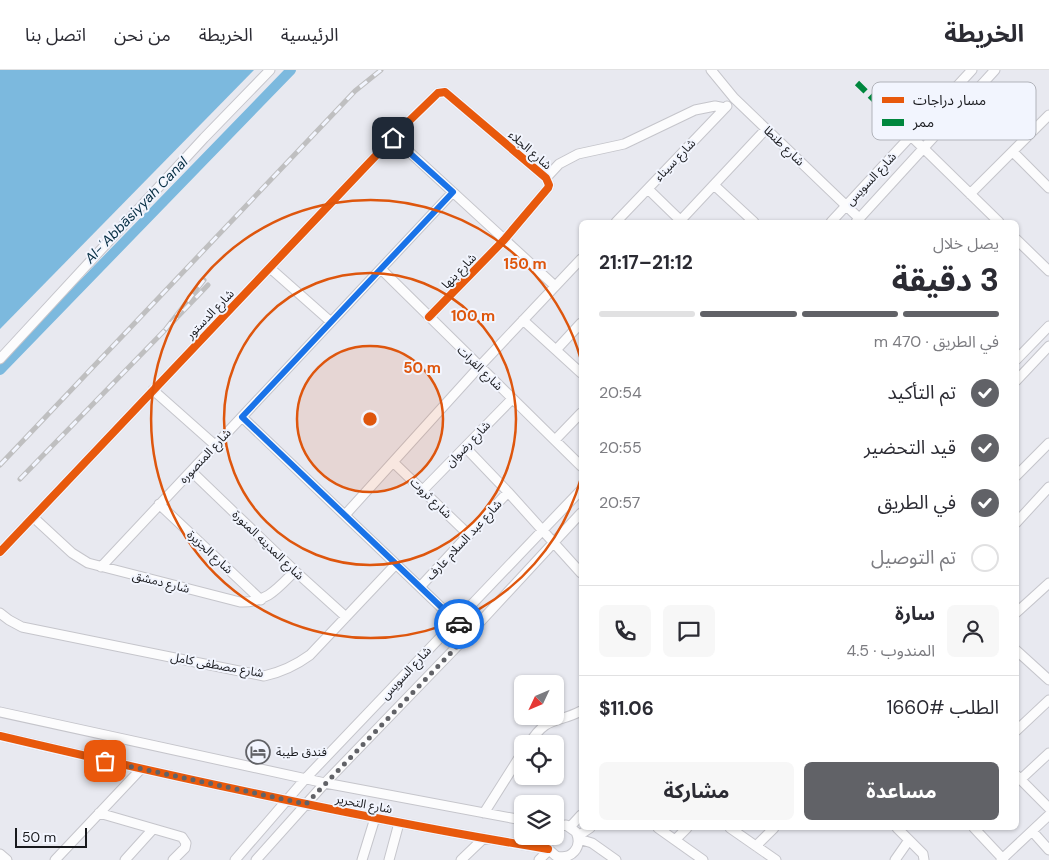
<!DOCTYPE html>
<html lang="ar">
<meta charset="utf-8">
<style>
:root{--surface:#fff;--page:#f7f7f7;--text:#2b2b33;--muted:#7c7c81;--line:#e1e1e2;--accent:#616267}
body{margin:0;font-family:"DM Sans","Noto Sans Arabic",sans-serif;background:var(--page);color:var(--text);direction:rtl;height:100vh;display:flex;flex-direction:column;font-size:19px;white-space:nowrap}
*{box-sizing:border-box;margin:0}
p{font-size:16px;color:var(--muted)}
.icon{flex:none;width:28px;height:28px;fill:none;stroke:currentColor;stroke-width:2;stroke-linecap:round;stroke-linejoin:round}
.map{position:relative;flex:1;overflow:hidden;direction:ltr}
.details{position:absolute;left:579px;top:150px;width:440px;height:610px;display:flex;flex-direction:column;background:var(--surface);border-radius:8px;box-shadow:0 1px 4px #0004;direction:rtl}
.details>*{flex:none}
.needle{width:32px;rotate:226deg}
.controls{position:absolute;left:514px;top:605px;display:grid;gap:10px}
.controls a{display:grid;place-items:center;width:50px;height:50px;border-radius:8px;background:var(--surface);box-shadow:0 1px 4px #0004;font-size:25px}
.scale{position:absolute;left:15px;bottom:12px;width:72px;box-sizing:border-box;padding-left:5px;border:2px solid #18191d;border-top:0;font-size:14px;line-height:18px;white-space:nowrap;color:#18191d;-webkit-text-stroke:4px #f2f5fe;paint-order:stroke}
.pin{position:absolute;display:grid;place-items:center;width:42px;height:42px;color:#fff;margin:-21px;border-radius:10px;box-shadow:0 2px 8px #0006}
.courier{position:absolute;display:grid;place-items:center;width:50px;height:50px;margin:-25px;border:4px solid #1a73e8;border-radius:50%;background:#fff;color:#222;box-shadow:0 1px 6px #0007}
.summary em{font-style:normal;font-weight:700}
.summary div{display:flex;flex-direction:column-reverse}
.summary{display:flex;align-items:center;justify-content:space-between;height:85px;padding:0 20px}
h1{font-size:32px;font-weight:700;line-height:38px}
.bar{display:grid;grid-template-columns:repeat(4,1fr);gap:8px 5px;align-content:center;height:60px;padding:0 20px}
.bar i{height:6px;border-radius:4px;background:var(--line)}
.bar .on{background:var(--accent)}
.bar p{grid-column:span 4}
.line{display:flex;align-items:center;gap:12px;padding:0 20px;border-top:1px solid var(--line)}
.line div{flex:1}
.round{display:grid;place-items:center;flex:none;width:52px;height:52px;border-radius:8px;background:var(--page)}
ol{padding:0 20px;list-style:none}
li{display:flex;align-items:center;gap:15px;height:55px}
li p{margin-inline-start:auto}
li .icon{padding:5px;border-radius:50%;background:var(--accent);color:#fff;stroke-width:4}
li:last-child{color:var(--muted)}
li i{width:28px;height:28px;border:2px solid var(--line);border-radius:50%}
.primary-button{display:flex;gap:10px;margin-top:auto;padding:10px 20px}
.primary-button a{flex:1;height:58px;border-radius:8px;background:var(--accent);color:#fff;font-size:20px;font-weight:700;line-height:58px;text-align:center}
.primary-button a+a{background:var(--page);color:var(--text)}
header{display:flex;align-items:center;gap:30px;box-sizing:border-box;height:70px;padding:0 25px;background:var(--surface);border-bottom:1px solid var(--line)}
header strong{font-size:24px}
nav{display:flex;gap:28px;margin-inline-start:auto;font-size:18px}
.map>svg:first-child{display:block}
</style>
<header>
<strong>الخريطة</strong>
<nav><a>الرئيسية</a><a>الخريطة</a><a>من نحن</a><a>اتصل بنا</a></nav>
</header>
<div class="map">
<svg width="1049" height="790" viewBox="0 0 1049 790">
<rect width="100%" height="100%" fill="#e8e9f0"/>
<path fill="#7cb9de" d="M0,0H254L0,259Z"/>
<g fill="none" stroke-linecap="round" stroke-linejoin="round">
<path stroke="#7cb9de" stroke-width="10" d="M0,300L291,0"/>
<g stroke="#c5c5cb" stroke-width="11">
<path id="street" d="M711,0L734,28L860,149
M911,66L999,152
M393,67L555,216
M1013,82L1049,118
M546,108L559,94L578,84L624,74L695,40L715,36L725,38
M714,115L754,152
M648,119L682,152
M970,124L1049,45
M680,151L766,59
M616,152L727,36
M831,152L972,0
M856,152L995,0
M1016,169L1049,201
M270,198L331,252
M381,199L581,396
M523,250L581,303
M556,280L581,253
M0,289L204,68L270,0
M1016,290L1049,256
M1016,311L1049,276
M153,320L215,375
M242,347L469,564
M555,370L581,343
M465,377L508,422L581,503
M393,392L469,465
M191,401L295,501L346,547
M1016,406L1049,373
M423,420L512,329
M159,434L261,530
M345,445L479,297L581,189
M33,447L72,483L88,493L240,532C267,533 278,518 295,501
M1016,453L1049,417
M0,482L404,56L438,23L445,22L546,108L549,115L548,118L504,170L429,247
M101,497L453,122
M420,517L508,422
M0,543L9,550L22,557L264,606C282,602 295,596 310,585L396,494
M1016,543L1049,513
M1016,580L1049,610
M0,642L325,713L522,750
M1016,661L1049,630
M0,666C182,709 364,749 548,779
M529,674C547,645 556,654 581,641
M1016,705L1049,738
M1021,709L1049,683
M99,743L182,767L186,773L185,778L173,790
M484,743L522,683
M570,757L581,745
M658,758L703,790
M730,758L776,790
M897,758L923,784L924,790
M974,758L1004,790
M1032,761L1049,780
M547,766L548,779L556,786C571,790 583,778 576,762L566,755L555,757
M578,766L590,758
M579,769L592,773L616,790
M675,770L687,758
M756,776L774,758
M0,784L7,790
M55,790L140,700
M125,790L153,759
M235,790L306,708L581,420
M256,790L325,713L469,564L581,443
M362,790L375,748
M389,790L399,753
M461,790L484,768
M539,790L549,780
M895,790L909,770
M1001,790L1049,745"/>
</g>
<use href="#street" stroke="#fcfcfd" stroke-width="9"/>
<g stroke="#bfbfc0" stroke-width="5">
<path id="rail" d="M204,210L165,260L208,215
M0,395L355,21L381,0
M20,409L165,260"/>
</g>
<use href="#rail" stroke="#f2f5fe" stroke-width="3" stroke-dasharray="9" stroke-linecap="butt"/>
<path stroke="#00873e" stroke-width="6" stroke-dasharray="12 6" stroke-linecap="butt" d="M857,13L911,66"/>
<g stroke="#f2f5fe" stroke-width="11">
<path id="cycleway" d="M0,482L404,56L438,23L445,22L546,108L549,115L548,118L504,170L429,247
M0,666C182,709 364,749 548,779"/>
</g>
<use href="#cycleway" stroke="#e8590c" stroke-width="8"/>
</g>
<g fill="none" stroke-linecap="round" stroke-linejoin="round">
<path stroke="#616267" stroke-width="5" stroke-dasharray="0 9" d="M105,691L306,734L469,564L459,554"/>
<path stroke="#1a73e8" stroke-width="6" d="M393,68L453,122L242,347L459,554"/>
</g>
<circle cx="370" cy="349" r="73" fill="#de560d" fill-opacity=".12"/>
<g fill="none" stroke="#de560d" stroke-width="2.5">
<circle cx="370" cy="349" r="73"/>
<circle cx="370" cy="349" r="146"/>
<path d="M581 408A219 219 0 1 1 581 290"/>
</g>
<defs>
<g id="hotel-ring" transform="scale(1.25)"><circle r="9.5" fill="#f2f5fe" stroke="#616267" stroke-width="1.5"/><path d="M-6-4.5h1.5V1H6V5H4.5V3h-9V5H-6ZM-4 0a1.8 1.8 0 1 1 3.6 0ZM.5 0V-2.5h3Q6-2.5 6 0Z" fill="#616267"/></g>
</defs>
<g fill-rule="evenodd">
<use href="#hotel-ring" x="258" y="682"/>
</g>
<g text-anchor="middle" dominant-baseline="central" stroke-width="4" stroke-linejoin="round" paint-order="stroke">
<g font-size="12" fill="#18191d" stroke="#f2f5fe">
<text transform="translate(784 76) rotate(44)">شارع طنطا</text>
<text transform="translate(530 80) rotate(41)">شارع الجلاء</text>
<text transform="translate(675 90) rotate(-46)">شارع سيناء</text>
<text transform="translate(871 109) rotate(-47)">شارع السويس</text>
<text transform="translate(459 201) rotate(-46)">شارع بنها</text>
<text transform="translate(210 244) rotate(-46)">شارع الدستور</text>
<text transform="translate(480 298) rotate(44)">شارع الفرات</text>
<text transform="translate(468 374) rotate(-46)">شارع رضوان</text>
<text transform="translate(205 386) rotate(-47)">شارع المنصوره</text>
<text transform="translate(431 428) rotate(44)">شارع ثروت</text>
<text transform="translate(464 470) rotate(-47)">شارع عبد السلام عارف</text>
<text transform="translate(268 475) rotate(44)">شارع المدينه المنورة</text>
<text transform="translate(210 482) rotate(43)">شارع الجزيرة</text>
<text transform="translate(161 512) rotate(14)">شارع دمشق</text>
<text transform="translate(217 595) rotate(10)">شارع مصطفى كامل</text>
<text transform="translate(406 603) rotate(-47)">شارع السويس</text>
<text transform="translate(364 734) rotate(11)">شارع التحرير</text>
</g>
<g font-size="12" fill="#18191d" stroke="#f2f5fe" text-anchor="start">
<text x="276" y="682">فندق طيبة</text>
</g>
<g font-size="14" font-style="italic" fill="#062e43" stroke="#f2f5fe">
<text transform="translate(136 140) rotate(-46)">Al-ʿAbbāsiyyah Canal</text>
</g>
</g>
<rect x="872" y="12" width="164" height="58" rx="8" fill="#f2f5fe" stroke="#b1b3ba" stroke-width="1"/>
<rect x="882" y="27" width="22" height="6" fill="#e8590c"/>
<rect x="882" y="49" width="22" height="7" fill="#00873e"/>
<g font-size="14" fill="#18191d">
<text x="913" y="35">مسار دراجات</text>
<text x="913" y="57">ممر</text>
</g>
<circle cx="370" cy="349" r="8" fill="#de560d" stroke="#f2f5fe" stroke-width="2.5"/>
<g font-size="15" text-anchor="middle" font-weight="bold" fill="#de560d" stroke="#f2f5fe" stroke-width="4" stroke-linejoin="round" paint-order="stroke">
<text x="525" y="199">150 m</text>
<text x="473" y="251">100 m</text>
<text x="422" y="303">50 m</text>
</g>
</svg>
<div class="controls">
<a><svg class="needle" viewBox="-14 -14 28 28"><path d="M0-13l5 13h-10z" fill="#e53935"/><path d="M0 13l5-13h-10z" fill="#7c7c81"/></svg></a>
<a><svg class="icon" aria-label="locate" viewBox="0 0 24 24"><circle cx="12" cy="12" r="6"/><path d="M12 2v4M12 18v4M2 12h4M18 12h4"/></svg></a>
<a><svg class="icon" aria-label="layers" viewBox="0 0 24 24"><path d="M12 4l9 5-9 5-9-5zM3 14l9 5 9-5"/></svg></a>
</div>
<div class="scale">50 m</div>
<div class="pin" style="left:105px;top:691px;background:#ea580c"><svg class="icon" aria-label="bag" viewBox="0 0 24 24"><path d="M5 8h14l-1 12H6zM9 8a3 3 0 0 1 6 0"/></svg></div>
<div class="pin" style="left:393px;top:68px;background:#1f2937"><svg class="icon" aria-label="home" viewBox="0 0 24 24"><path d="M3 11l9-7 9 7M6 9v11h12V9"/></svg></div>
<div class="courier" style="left:459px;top:554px"><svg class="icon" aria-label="car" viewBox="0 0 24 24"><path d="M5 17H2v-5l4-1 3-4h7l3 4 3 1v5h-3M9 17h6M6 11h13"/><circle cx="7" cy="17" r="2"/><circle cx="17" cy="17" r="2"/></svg></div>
<section class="details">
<div class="summary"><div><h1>3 دقيقة</h1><p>يصل خلال</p></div><em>21:12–21:17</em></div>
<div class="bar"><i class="on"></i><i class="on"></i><i class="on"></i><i></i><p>في الطريق · 470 m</p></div>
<ol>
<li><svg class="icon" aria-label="check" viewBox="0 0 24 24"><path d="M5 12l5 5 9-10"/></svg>تم التأكيد<p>20:54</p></li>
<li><svg class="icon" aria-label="check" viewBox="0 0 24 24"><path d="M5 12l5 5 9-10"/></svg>قيد التحضير<p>20:55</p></li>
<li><svg class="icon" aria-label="check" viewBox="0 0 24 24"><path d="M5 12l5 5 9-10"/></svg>في الطريق<p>20:57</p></li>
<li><i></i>تم التوصيل</li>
</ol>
<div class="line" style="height:90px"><a class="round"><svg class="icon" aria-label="person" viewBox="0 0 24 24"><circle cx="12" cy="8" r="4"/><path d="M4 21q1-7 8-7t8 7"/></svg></a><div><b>سارة</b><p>المندوب · 4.5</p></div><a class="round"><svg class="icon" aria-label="chat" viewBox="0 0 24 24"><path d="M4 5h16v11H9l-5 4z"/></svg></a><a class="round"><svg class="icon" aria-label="phone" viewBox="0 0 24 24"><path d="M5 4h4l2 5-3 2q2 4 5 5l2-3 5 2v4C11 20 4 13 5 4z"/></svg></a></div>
<div class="line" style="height:65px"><div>الطلب #1660</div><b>$11.06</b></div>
<div class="primary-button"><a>مساعدة</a><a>مشاركة</a></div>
</section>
</div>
